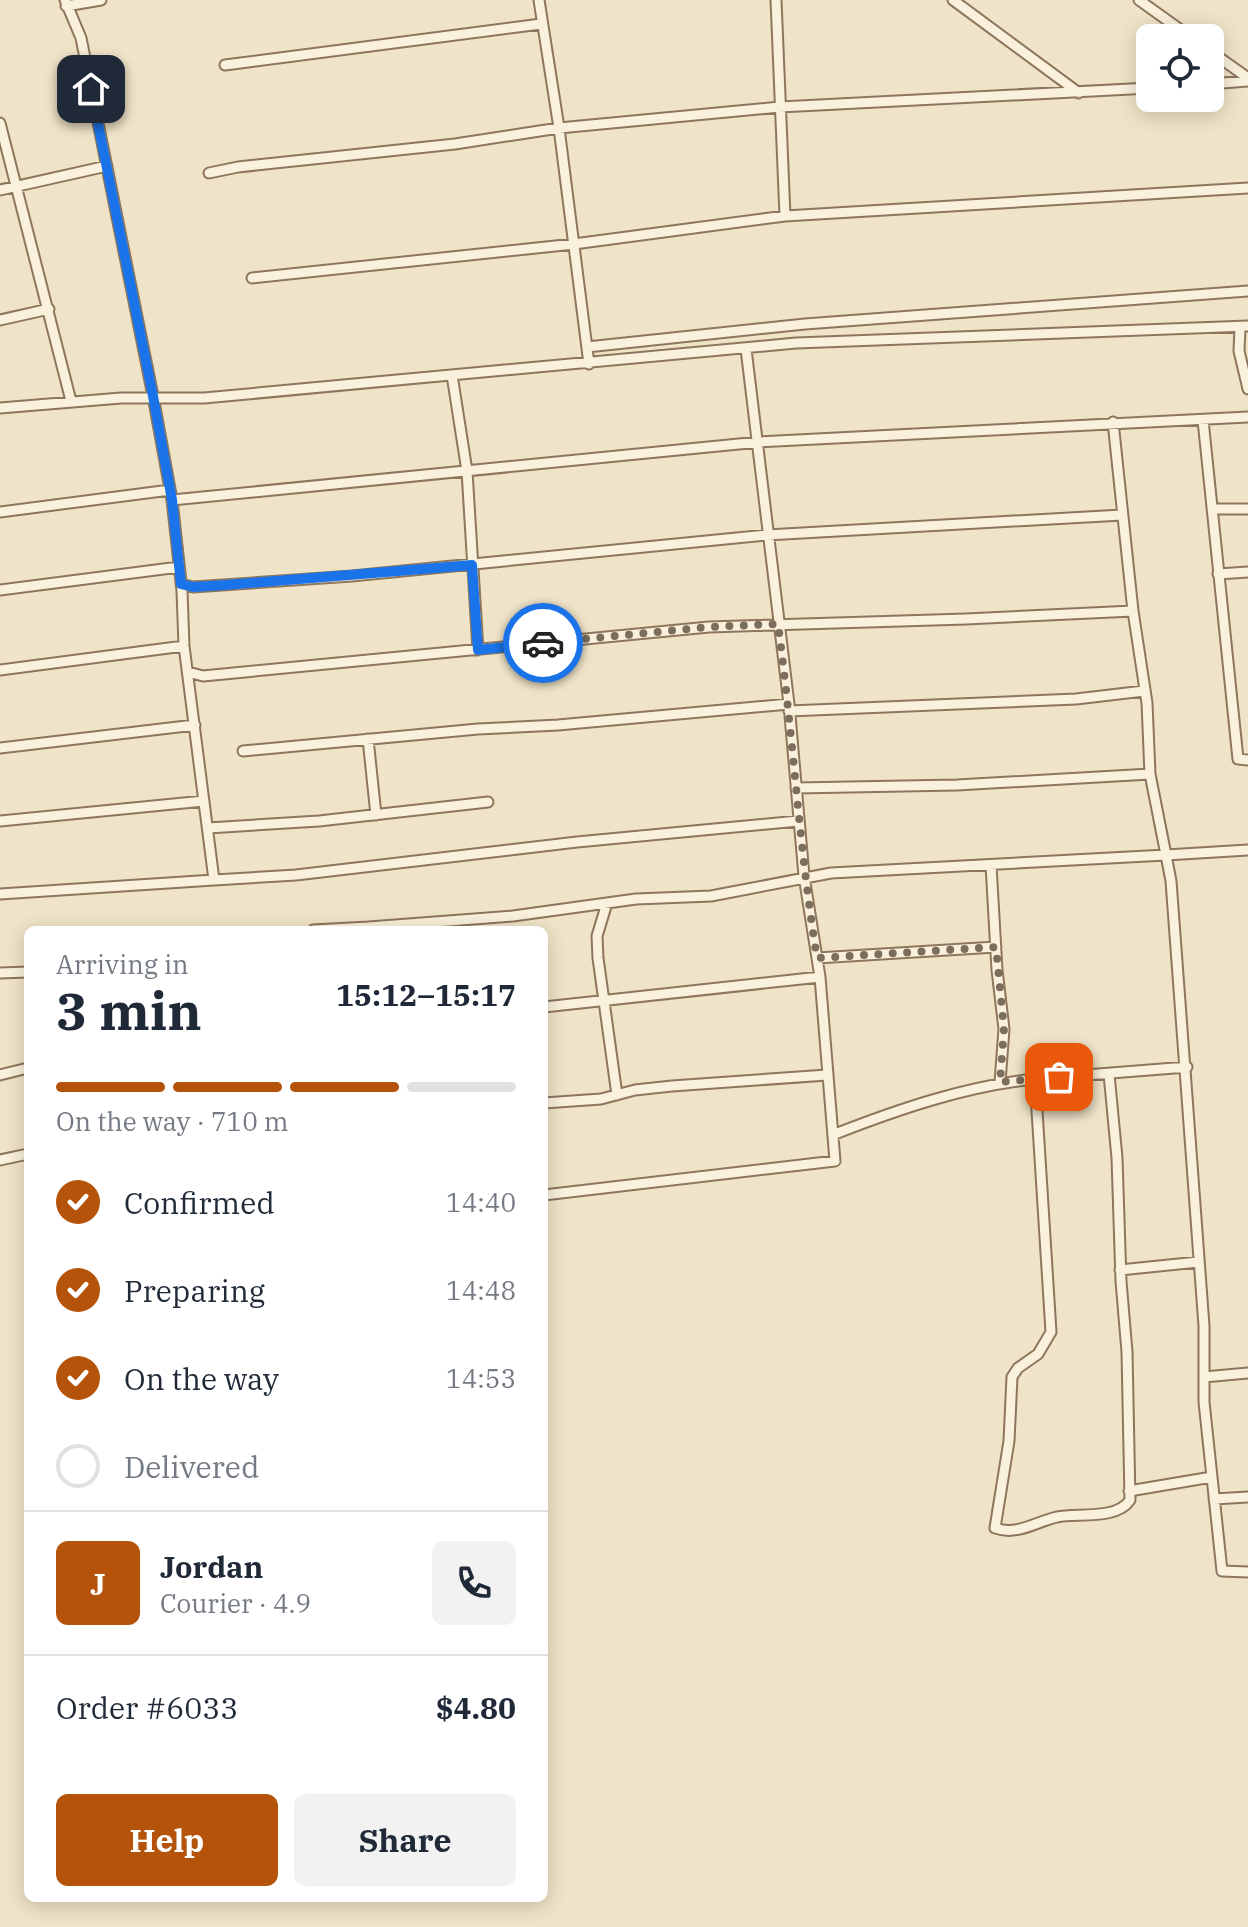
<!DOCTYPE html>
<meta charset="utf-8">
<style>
:root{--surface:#fff;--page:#f2f2f3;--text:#1f2937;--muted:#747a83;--line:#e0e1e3;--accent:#b45309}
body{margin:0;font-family:"IBM Plex Serif",serif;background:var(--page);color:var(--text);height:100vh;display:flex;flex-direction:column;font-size:30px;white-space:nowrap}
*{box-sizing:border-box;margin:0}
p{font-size:26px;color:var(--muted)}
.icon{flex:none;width:44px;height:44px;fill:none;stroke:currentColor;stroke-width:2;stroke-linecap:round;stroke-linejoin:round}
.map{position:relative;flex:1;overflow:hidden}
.details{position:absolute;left:24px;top:926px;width:524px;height:976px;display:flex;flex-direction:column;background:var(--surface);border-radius:12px;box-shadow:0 4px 20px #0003}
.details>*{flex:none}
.controls{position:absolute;left:1136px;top:24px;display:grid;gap:16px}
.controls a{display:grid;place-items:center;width:88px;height:88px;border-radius:12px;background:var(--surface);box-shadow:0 4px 20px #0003;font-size:40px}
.pin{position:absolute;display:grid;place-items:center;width:68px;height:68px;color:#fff;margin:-34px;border-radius:16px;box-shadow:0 4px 12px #0006}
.courier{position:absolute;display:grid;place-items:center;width:80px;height:80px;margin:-40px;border:6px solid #1a73e8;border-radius:50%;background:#fff;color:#222;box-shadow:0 2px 10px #0007}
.summary em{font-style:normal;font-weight:700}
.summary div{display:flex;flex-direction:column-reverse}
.summary{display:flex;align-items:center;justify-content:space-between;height:136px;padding:0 32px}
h1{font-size:52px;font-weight:700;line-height:60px}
.bar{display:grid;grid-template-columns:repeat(4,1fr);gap:12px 8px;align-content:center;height:96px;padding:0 32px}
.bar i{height:10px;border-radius:6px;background:var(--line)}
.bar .on{background:var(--accent)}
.bar p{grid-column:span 4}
.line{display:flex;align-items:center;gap:20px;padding:0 32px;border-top:2px solid var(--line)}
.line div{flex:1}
.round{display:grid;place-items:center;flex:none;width:84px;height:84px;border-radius:12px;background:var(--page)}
ol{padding:0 32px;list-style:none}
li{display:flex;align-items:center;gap:24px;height:88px}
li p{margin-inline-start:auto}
li .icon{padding:8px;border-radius:50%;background:var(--accent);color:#fff;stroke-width:4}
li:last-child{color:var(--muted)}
li i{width:44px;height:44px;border:4px solid var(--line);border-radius:50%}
.action{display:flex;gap:16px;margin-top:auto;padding:16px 32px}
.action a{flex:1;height:92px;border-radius:12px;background:var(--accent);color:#fff;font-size:32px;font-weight:700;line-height:92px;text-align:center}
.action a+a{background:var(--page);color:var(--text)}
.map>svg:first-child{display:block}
</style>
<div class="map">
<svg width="1248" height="1927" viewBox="0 0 1248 1927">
<rect width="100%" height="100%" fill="#f0e4c8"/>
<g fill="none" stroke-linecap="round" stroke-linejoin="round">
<g stroke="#8d765c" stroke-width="13">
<path id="minor" d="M539,0L559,128L589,364
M776,0L785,216
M953,0L1079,93
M1139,0L1192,38
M66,6L101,0
M1210,51L1248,78
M225,65L541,24
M1210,84L1248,81
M0,123L71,401
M209,173L238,167L455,144L559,128L780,107L1150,88
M0,190L107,166
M252,278L574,244L785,216L1248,188
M0,320L49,309
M1240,327L1239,351L1248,389
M587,347L805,324L1248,291
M452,375L467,471L478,650
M0,408L121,398H204L796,343L1248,326
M1203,420L1238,759L1248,760
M1113,422L1133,611L1147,703L1150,774L1166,855L1248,850
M172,500L759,442L1248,417
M1212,509H1248
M0,512L170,490
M1218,574L1248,572
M181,584L193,587L352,576L767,535L1122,515
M0,590L179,567
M0,670L184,646
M188,672L203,676L709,627L966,619L1133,611
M789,711L1076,699L1144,691
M368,739L376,815
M0,748L195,725
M243,751L478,729L558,725L789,704
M796,788L957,785L1150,774
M0,821L204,801
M208,828L319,821L488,802
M991,865L997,970L1004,1029L1000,1082
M214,880L296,875L577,842L798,821
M0,894L214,880L184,646L182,591L172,500L153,396L81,38L65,0
M607,903L597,936L598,958L617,1095
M369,927L513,916L636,899L711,896L831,873L1166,855L1171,881L1204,1326V1402L1222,1571L1248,1572
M313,930L369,927V930
M817,958L996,947
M0,973L28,972
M544,1007L820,977
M1109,1074L1117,1158L1121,1281L1127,1352L1130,1500C1117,1520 1078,1513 1057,1517C1035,1522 1017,1536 995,1528L1009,1441L1012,1377L1018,1368L1038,1354L1051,1332L1035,1079L1187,1067
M0,1075L28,1068
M544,1103L601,1099L635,1090L672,1086L827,1075
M835,1134C899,1109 966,1086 1035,1079
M0,1160L28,1154
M544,1195L835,1161L820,977L804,876L789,704L746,349
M1120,1270L1198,1262
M1204,1377L1248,1373
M1129,1491L1212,1477
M1214,1499L1248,1497"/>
</g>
<use href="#minor" stroke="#faf1dc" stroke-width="9"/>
</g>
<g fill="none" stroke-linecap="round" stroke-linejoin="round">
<path stroke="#7c6e5b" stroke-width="8" stroke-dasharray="0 14.4" d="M543,643L709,627L778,624C793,735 799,847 817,958L996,947L1004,1029L1000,1082L1059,1077"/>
<path stroke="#1a73e8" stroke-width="10" d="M91,89L153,396L172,500L181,584L193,587L225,585L472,565L478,650L543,643"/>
</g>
</svg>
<div class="controls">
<a><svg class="icon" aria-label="locate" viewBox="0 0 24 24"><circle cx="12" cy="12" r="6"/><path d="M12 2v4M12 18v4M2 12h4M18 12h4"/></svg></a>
</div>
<div class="pin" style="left:1059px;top:1077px;background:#ea580c"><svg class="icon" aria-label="bag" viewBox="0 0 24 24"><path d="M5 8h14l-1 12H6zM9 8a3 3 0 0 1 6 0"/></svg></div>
<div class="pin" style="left:91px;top:89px;background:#1f2937"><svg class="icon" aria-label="home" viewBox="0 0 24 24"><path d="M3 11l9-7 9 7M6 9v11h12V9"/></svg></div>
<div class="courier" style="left:543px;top:643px"><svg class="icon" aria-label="car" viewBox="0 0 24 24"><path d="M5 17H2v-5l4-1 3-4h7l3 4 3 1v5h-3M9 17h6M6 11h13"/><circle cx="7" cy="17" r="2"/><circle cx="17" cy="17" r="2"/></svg></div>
<section class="details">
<div class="summary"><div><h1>3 min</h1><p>Arriving in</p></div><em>15:12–15:17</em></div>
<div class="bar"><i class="on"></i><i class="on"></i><i class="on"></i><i></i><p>On the way · 710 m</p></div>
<ol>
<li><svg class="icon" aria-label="check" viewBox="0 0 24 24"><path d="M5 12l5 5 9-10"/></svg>Confirmed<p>14:40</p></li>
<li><svg class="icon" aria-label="check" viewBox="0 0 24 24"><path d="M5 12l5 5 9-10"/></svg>Preparing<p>14:48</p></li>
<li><svg class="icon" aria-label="check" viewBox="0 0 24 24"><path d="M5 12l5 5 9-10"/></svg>On the way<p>14:53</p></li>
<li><i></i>Delivered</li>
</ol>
<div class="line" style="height:144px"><b class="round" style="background:var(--accent);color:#fff">J</b><div><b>Jordan</b><p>Courier · 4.9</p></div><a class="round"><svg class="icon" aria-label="phone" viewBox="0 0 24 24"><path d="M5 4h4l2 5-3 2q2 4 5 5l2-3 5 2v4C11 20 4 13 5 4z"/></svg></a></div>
<div class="line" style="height:104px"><div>Order #6033</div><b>$4.80</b></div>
<div class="action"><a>Help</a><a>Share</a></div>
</section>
</div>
